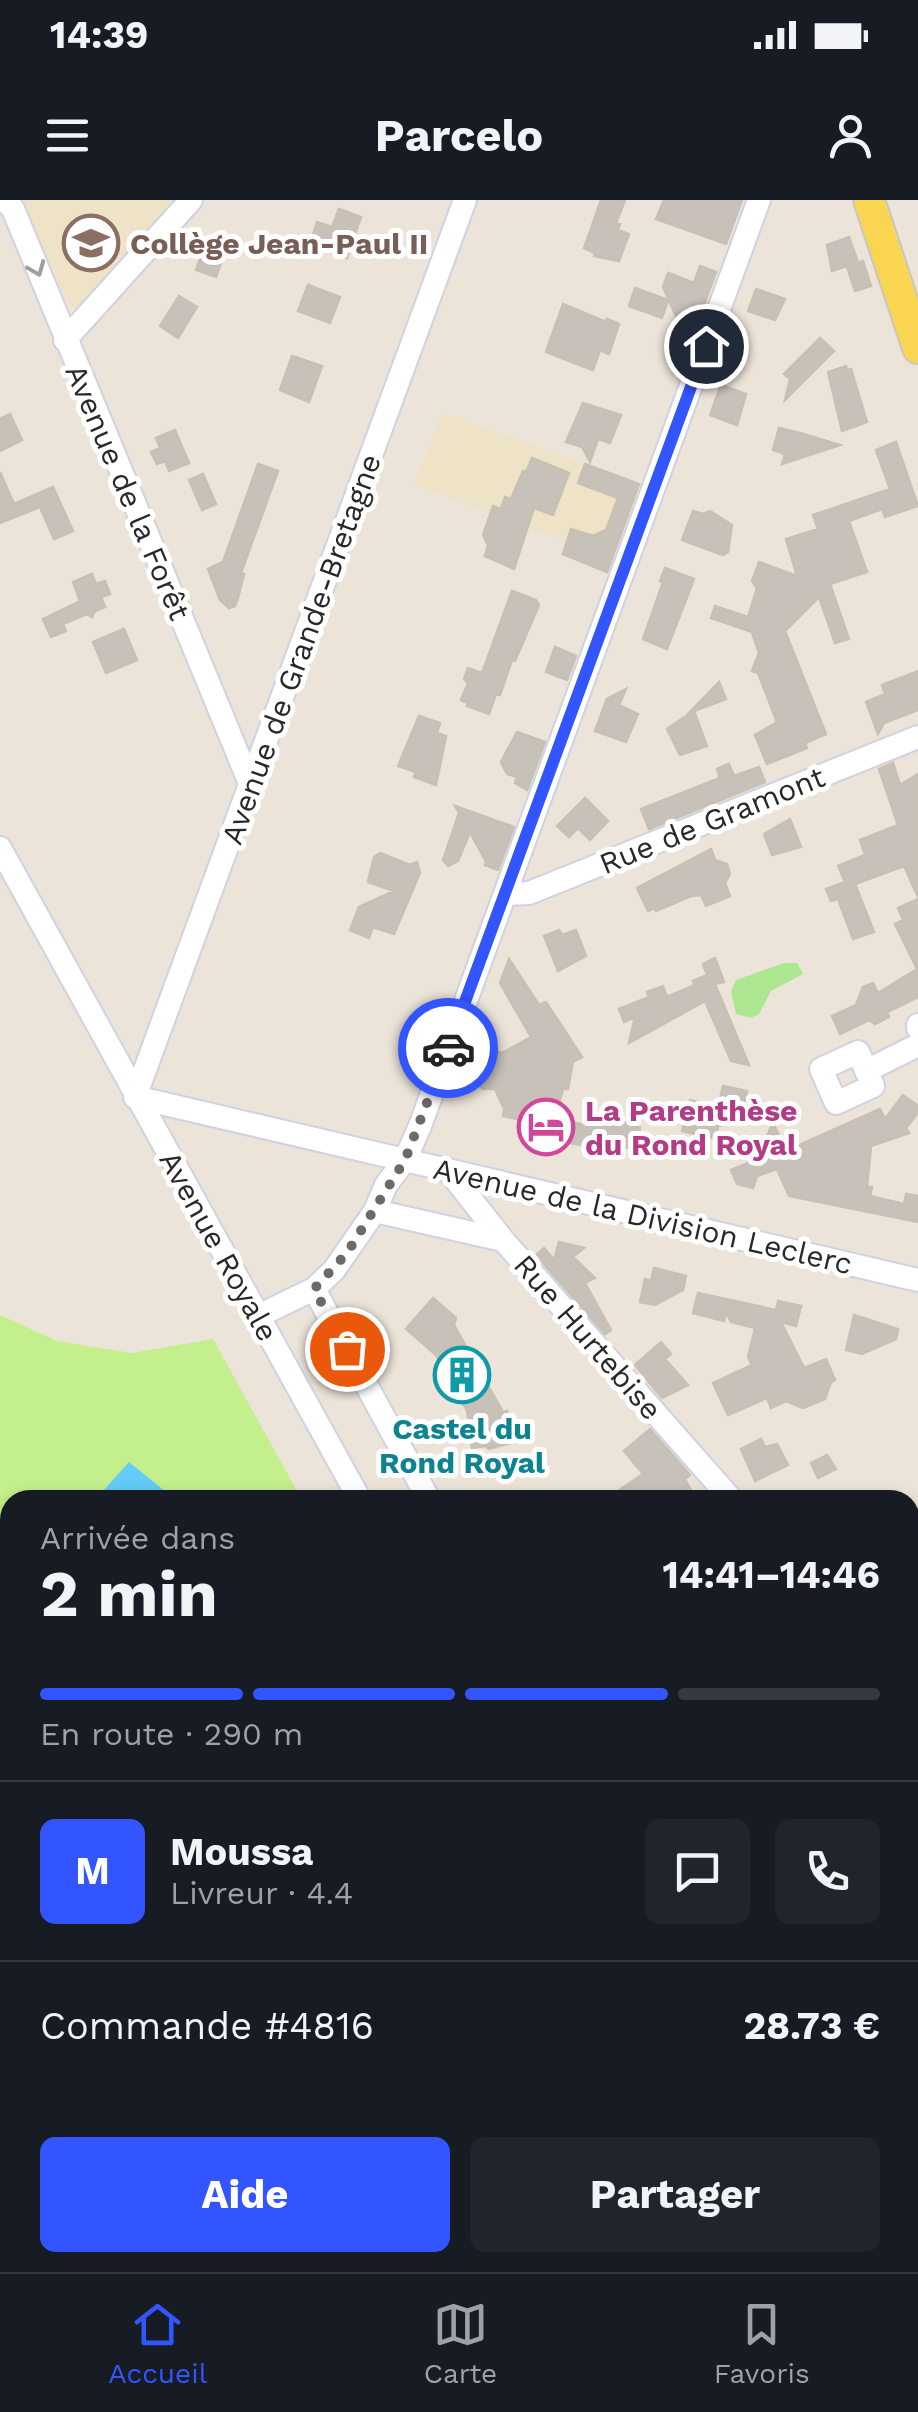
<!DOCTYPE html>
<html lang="fr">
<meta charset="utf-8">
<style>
:root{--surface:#171b24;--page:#20242c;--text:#f1f3f6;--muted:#9ea1a6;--line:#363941;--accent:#35f}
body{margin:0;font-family:"Work Sans",sans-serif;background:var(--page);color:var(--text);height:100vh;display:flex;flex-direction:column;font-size:38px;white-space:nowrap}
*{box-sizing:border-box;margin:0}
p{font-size:32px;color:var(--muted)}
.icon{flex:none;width:55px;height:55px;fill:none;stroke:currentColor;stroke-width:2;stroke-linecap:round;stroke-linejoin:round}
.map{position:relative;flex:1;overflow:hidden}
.sheet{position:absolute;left:0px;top:1290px;width:920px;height:782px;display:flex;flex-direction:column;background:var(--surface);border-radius:30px 30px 0 0;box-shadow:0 5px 15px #0003}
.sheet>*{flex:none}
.pin{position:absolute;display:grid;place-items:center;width:85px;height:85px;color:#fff;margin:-42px;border:5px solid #fff;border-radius:50%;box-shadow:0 2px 10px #0007}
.courier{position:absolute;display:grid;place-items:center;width:100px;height:100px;margin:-50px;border:8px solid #35f;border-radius:50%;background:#fff;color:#222;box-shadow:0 2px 12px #0007}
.head em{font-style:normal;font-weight:700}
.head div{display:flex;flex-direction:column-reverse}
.head{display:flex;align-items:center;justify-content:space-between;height:170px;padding:0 40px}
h1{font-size:65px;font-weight:700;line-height:75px}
.bar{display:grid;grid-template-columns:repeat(4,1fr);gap:15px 10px;align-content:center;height:120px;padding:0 40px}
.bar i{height:12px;border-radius:8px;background:var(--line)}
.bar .on{background:var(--accent)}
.bar p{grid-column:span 4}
.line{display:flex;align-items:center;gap:25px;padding:0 40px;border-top:2px solid var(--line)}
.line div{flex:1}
.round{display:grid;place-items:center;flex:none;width:105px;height:105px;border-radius:15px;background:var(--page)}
.cta{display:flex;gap:20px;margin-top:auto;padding:20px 40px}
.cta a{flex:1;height:115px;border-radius:15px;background:var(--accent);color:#fff;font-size:40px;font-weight:700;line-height:115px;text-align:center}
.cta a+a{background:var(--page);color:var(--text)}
.status{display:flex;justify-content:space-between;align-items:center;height:70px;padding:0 50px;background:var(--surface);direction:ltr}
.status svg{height:28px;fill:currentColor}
header{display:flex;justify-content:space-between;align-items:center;height:130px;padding:0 40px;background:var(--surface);font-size:45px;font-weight:700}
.dock{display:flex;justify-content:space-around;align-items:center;height:140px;border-top:2px solid var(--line);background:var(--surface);font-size:28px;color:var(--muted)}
.dock a{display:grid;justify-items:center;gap:5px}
.dock .on{color:var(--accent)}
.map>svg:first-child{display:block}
</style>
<div class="status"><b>14:39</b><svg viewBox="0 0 49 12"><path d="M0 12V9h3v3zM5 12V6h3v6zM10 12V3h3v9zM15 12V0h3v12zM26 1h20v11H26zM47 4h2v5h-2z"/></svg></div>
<header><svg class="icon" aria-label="menu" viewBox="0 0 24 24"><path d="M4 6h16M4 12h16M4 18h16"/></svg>Parcelo<svg class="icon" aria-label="person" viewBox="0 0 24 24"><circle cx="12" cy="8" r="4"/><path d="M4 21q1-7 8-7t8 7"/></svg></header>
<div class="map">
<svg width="918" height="2072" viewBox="0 0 918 2072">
<rect width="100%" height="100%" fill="#ece4d9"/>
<path fill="#efe3c7" d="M15,0H179L77,111L70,108L29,21Z
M442,212L639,284L612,358L414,285Z"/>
<path fill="#ade791" d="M784,763H797L803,774L771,791L759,814L751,818L736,814L731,791L736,780Z"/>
<path fill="#c3ef8c" d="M0,1115L57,1141L132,1153L213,1139L302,1300H10V2062H504L508,2072H0Z"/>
<path fill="#64ccf6" d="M129,1262L176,1300H95Z"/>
<path fill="#c7c1b9" stroke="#c7c0b3" stroke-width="2.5" d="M601,0H625L616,23L620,24L618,30L629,34L619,61L594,56L595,53L584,48Z
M664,0H742L726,44L656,19Z
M339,9L361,17L347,58L310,44L317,22L332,27Z
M849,37L858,62L832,71L827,45Z
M213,41L227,46L216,77L196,70L202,53L208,55Z
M863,61L871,86L855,91L847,67Z
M700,66L716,72L689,145L663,87L668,73L694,83Z
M308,85L340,97L330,123L298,111Z
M635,88L668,100L662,118L629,106Z
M756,89L785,99L775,120L748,111Z
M179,96L197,107L178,138L160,126Z
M563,104L606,122L607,119L619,124L609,154L600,150L593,170L546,152Z
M820,138L834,151L785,200L790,179L784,174Z
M292,156L322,166L309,202L280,190Z
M846,166L847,170L851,169L867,222L842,231L828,172Z
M721,185L746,194L737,225L710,215Z
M583,203L621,215L610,243L598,239L590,262L582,247L566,242Z
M10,214L22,240L0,251V219Z
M779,228L800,233L840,245L782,264L785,254L773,250Z
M175,230L189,263L169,271L165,261L157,264L151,252L160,248L156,238Z
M896,242L918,306L885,317L882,309L849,321L867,372L830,384L849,439L835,443L819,397L785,431L826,534L805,543L807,548L767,564L755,535L777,522L758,473L752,471L759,453L752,432L711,418L715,406L748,417L757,388L752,381L759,362L797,376L786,339L818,329L813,315L890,289L876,250Z
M532,258L569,273L553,315L534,308L514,369L485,356L488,345L483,335L493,306L501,309L505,297L511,299L523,271L526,272Z
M258,264L278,271L241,373L244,374L238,398L235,406L229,408L220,400L208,369L223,362Z
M585,264L639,284L607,372L563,354L571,329L593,336L606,330L618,298L578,283Z
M0,272L14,304L53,287L73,331L54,339L40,307L0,323Z
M203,274L216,304L202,310L189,280Z
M693,311L703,314L710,311L732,325L728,352L723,355L682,340Z
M665,368L694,379L667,449L643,439L663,382L660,381Z
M92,374L96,384L105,381L110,394L101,397L105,407L95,411L92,417L87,414L63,424L66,431L51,437L43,419L80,401L73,382Z
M512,391L536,400L539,405L515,461L512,460L500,495L496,494L489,514L467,506L468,503L461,500L468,483L464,479L468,468L482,473Z
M124,429L137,460L106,473L93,442Z
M555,447L576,456L567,480L546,472Z
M918,471V510L884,523L878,534L866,502L885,494L882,485Z
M719,482L726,499L694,511L707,546L680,555L667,529L686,516Z
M626,489L619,505L638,514L626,542L595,531L607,499Z
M419,516L440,523L437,533L446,536L436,585L414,577L416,572L398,566Z
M517,532L545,542L527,590L515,583L517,577L507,574L501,562Z
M893,563L900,585L918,574V697L904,666L855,684L874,732L853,739L838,699L831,701L826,689L845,682L838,666L865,655L860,640L898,625L879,569Z
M729,564L734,576L759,567L765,582L649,629L641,609L720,578L717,569Z
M585,598L608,621L590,640L578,628L569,637L557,626Z
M455,606L514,627L498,670L485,665L486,662L470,632L458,661L448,666L443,660L459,613Z
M790,619L801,647L772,655L764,634Z
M711,649L715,660L727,664L730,674L725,683L730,696L706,706L701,695L691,696L656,711L655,708L648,711L637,688Z
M380,653L410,665L417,662L420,673L394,734L373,727L369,738L350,730L359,707L394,691L368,682L374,657Z
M918,699V797L887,812L889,817L875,824L869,820L840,834L832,816L856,805L863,787L873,783L878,793L917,769L895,724L903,720L898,708Z
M559,730L562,735L576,730L586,756L558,771L544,736Z
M715,758L724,782L715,784L749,865L731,861L705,801L629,843L635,817L624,822L619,809L649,797L647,792L663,786L667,797L695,785L693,781L707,775L703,764Z
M509,759L539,805L546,802L582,857L573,862L568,889H563L556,915L568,917L567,921L593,927L596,916L632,924L640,928L636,949L618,946L616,956L602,952L603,949L532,936L535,923L503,916L504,909L495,889H483L479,885L481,858L486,859L489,849L502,853L531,837L500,783Z
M723,886L747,891L741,918L735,916L728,924L718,926L716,939L682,931L690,900L718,907Z
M903,895L918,906V913L906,928L909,933L871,946L867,987H872L870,996L904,1004L906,994L918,996V1022L789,996L777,969L757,976L753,988L737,984L731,970L758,959L773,922L786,951L880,909L885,919Z
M559,1042L584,1048L573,1057L595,1078L585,1083L611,1130L605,1134L536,1055L544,1048L554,1060Z
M654,1068L686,1076L683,1090L655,1105L640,1102L645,1079L651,1081Z
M698,1093L776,1110L778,1101L801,1106L796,1126L781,1122L804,1168L826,1159L835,1180L831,1182L825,1199L803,1208L786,1201L771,1208L767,1198L728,1215L713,1183L752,1165L748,1157L755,1128L731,1122L726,1112L724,1121L693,1113Z
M433,1098L456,1118L454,1125L503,1212L507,1211L511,1243L489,1249L485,1246L472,1248L467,1210L458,1196L448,1191L441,1178L444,1169L436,1155L406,1129Z
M854,1115L898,1129L896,1139L862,1154L846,1150Z
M661,1142L671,1154L665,1159L688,1185L662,1198L635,1165Z
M650,1229L690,1275L685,1279L696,1300H605L643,1274L624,1251Z
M761,1239L765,1247L777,1244L788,1265L755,1281L741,1249Z
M827,1255L836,1269L818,1278L811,1263Z"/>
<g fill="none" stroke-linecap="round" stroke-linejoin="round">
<g stroke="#ced2e3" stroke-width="26">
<path id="minor" d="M5,0L13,9L251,586
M65,140L191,0
M0,648L360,1300
M505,694L529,693L918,537
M918,825V828
M858,852L873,886L836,903L821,869Z
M866,871L918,845
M135,897L465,0
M135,897L918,1080
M448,970L503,1040L732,1300
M375,1011L503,1040
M314,1089L429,1300
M258,1116L314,1089L334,1070L375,1011L386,985L405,960L420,926L759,0
M910,1340L918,1335
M910,1505L918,1514
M910,1654L918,1649
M776,2062L781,2072
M846,2062L851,2072"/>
</g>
<g stroke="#c7c7c7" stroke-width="34">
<path id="major" d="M869,0L918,148"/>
</g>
<use href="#minor" stroke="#fff" stroke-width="22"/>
<use href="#major" stroke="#f9d551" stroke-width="30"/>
</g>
<defs><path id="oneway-chevron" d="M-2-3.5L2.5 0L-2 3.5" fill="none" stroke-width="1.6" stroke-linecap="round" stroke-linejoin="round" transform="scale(2.5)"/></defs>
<use stroke="#9e9e9e" href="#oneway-chevron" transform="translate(37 69) rotate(68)"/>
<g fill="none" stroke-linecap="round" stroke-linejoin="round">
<path stroke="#6d6a66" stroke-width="10" stroke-dasharray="0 18" d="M347,1149L314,1089L347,1053L405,960L448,848"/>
<path stroke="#35f" stroke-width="12" d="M448,848L706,146"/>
</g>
<defs>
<g id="school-ring" transform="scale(2.875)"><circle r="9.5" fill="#fff" stroke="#8d6e63" stroke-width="1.5"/><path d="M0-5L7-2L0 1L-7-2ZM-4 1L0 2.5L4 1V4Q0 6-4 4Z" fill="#8d6e63"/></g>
<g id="hotel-ring" transform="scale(2.875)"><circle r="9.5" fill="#fff" stroke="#d1479c" stroke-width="1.5"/><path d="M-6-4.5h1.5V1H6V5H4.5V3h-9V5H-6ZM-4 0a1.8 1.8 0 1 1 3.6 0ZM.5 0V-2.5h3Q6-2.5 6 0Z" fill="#d1479c"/></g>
<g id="building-ring" transform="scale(2.875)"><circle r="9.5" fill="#fff" stroke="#0f9aa8" stroke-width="1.5"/><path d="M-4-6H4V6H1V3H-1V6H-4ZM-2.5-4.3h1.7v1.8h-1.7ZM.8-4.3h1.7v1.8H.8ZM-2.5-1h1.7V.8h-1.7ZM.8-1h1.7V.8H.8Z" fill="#0f9aa8"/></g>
</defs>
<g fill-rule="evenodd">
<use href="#school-ring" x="91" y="43"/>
<use href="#hotel-ring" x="546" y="927"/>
<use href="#building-ring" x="462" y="1175"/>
</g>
<g text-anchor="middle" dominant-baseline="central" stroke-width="10" stroke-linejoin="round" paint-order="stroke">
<g font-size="30" font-weight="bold" fill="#785e54" stroke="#fff" text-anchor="start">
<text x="130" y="43">Collège Jean-Paul II</text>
</g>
<g font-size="30" fill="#282828" stroke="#fff">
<text transform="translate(128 292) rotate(67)">Avenue de la Forêt</text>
<text transform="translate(301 449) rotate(-70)">Avenue de Grande-Bretagne</text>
<text transform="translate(712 620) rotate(-22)">Rue de Gramont</text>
<text transform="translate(643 1016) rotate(13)">Avenue de la Division Leclerc</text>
<text transform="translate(219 1046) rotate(61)">Avenue Royale</text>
<text transform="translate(588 1137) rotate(49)">Rue Hurtebise</text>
</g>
<g font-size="30" font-weight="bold" fill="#b23c85" stroke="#fff" text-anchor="start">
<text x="585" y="910">La Parenthèse<tspan x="585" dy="34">du Rond Royal</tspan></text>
</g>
<g font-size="30" font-weight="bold" fill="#0d838f" stroke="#fff">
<text x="462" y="1228">Castel du<tspan x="462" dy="34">Rond Royal</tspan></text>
</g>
</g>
</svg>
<div class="pin" style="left:347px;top:1149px;background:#ea580c"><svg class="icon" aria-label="bag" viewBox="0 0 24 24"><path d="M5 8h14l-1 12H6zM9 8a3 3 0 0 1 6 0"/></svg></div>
<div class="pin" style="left:706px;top:146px;background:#1f2937"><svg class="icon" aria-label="home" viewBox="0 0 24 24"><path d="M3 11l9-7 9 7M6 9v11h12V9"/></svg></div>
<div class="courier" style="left:448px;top:848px"><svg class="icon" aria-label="car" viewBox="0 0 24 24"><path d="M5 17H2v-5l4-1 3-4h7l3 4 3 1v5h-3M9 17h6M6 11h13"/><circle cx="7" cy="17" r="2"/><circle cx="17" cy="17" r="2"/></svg></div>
<section class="sheet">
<div class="head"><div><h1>2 min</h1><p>Arrivée dans</p></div><em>14:41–14:46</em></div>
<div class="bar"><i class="on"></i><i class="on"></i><i class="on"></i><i></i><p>En route · 290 m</p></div>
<div class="line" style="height:180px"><b class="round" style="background:var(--accent);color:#fff">M</b><div><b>Moussa</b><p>Livreur · 4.4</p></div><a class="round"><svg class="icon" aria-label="chat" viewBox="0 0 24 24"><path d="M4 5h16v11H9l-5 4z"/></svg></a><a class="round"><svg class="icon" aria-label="phone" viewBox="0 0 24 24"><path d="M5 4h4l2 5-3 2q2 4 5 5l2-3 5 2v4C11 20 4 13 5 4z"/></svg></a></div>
<div class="line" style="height:130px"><div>Commande #4816</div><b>28.73 €</b></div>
<div class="cta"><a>Aide</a><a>Partager</a></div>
</section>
</div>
<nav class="dock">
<a class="on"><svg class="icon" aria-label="home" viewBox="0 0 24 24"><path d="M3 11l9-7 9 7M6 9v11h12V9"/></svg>Accueil</a>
<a><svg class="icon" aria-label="map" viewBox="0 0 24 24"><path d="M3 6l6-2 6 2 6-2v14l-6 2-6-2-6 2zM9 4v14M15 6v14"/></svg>Carte</a>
<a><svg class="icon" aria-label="saved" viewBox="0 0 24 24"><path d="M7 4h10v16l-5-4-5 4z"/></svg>Favoris</a>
</nav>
